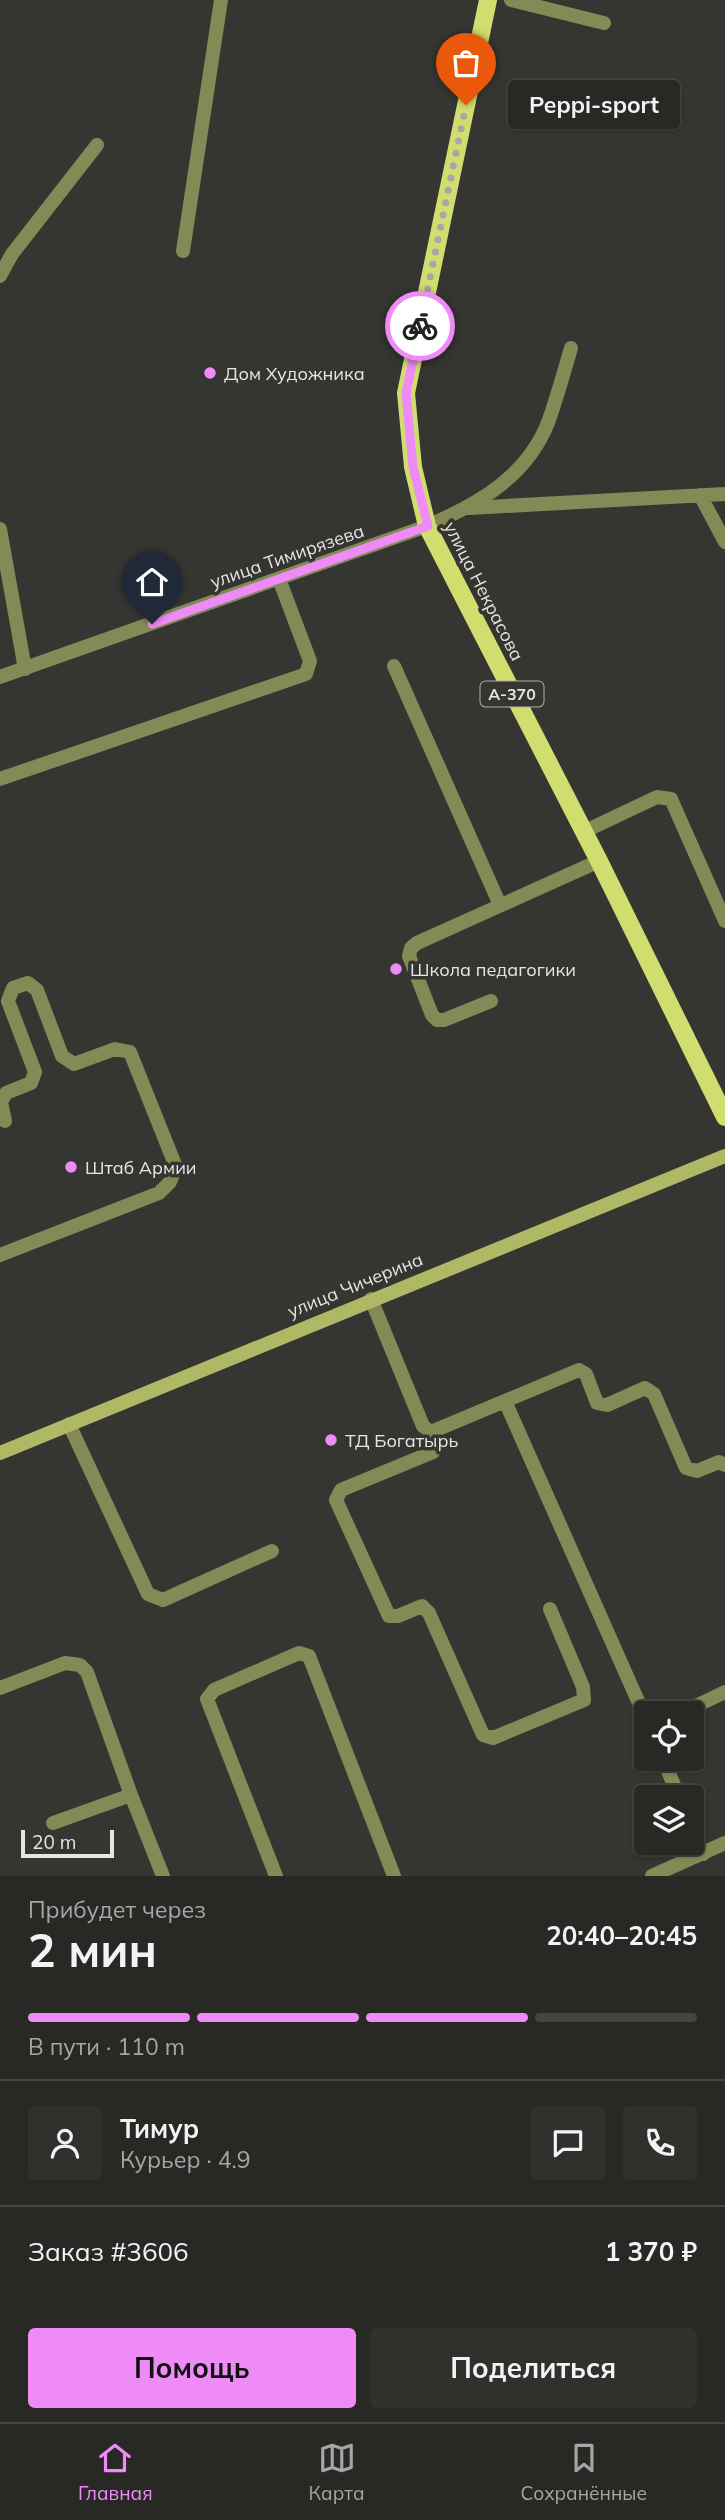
<!DOCTYPE html>
<html lang="ru">
<meta charset="utf-8">
<style>
:root{--surface:#282825;--page:#30302d;--text:#f1f3f6;--muted:#a5a6a7;--line:#444442;--accent:#ef8bf7}
body{margin:0;font-family:Mulish,sans-serif;background:var(--page);color:var(--text);height:100vh;display:flex;flex-direction:column;font-size:26px;white-space:nowrap}
*{box-sizing:border-box;margin:0}
p{font-size:23px;color:var(--muted)}
.icon{flex:none;width:38px;height:38px;fill:none;stroke:currentColor;stroke-width:2;stroke-linecap:round;stroke-linejoin:round}
.map{position:relative;height:1876px;overflow:hidden}
.details{display:flex;flex-direction:column;background:var(--surface);flex:1}
.details>*{flex:none}
.fabs{position:absolute;left:634px;top:1701px;display:grid;gap:14px}
.fabs a{display:grid;place-items:center;width:70px;height:70px;border-radius:7px;background:var(--surface);box-shadow:0 2px 5px #0004,0 0 0 2px var(--line);font-size:35px}
.scale{position:absolute;left:21px;bottom:18px;width:93px;box-sizing:border-box;padding-left:7px;border:4px solid #e5e6e2;border-top:0;font-size:19px;line-height:24px;white-space:nowrap;color:#e5e6e2;-webkit-text-stroke:5px #353631;paint-order:stroke}
.pin{position:absolute;display:grid;place-items:center;width:60px;height:60px;color:#fff;margin:-72px -30px;border-radius:50% 50% 50% 0;rotate:-45deg;box-shadow:0 0 7px #0007}
.pin .icon{rotate:45deg}
.courier{position:absolute;display:grid;place-items:center;width:70px;height:70px;margin:-35px;border:5px solid #ef8bf7;border-radius:50%;background:#fff;color:#222;box-shadow:0 2px 9px #0007}
.bubble{position:absolute;height:49px;border-radius:7px;background:var(--surface);box-shadow:0 2px 5px #0004,0 0 0 2px var(--line);font-size:23px;font-weight:700;line-height:49px;text-align:center}
.overview em{font-style:normal;font-weight:700}
.overview div{display:flex;flex-direction:column-reverse}
.overview{display:flex;align-items:center;justify-content:space-between;height:119px;padding:0 28px}
h1{font-size:46px;font-weight:700;line-height:52px}
.bar{display:grid;grid-template-columns:repeat(4,1fr);gap:10px 7px;align-content:center;height:84px;padding:0 28px}
.bar i{height:9px;border-radius:5px;background:var(--line)}
.bar .on{background:var(--accent)}
.bar p{grid-column:span 4}
.line{display:flex;align-items:center;gap:18px;padding:0 28px;border-top:2px solid var(--line)}
.line div{flex:1}
.round{display:grid;place-items:center;flex:none;width:74px;height:74px;border-radius:7px;background:var(--page)}
.button{display:flex;gap:14px;margin-top:auto;padding:14px 28px}
.button a{flex:1;height:80px;border-radius:7px;background:var(--accent);color:#111;font-size:28px;font-weight:700;line-height:80px;text-align:center}
.button a+a{background:var(--page);color:var(--text)}
.tab-bar{display:flex;justify-content:space-around;align-items:center;height:98px;border-top:2px solid var(--line);background:var(--surface);font-size:19px;color:var(--muted)}
.tab-bar a{display:grid;justify-items:center;gap:4px}
.tab-bar .on{color:var(--accent)}
.map>svg:first-child{display:block}
</style>
<div class="map">
<svg width="725" height="1876" viewBox="0 0 725 1876">
<rect width="100%" height="100%" fill="#353631"/>
<g fill="none" stroke-linecap="round" stroke-linejoin="round">
<path stroke="#838a56" stroke-width="14" d="M511,0L604,23
M183,251L221,0
M0,276L12,254L97,145
M700,495L725,542
M469,508L725,494
M427,526C479,504 528,476 549,420C557,397 564,372 571,348
M0,529L25,669
M394,666L500,905
M0,779L306,674L310,661L279,579
M583,832L657,797L671,799L725,921
M491,1001L444,1020H437L432,1015L409,956L411,948L417,943L599,861
M0,1255L159,1193L170,1182L176,1167L130,1052L115,1049L74,1064L62,1056L37,990L28,983L13,988L8,1001L35,1072L31,1083L6,1093L1,1102L5,1121
M371,1299L423,1426L431,1432L579,1370L586,1374L597,1403L607,1405L645,1388L654,1394L686,1468L697,1471L719,1462L725,1465
M505,1401L646,1719
M69,1424L148,1594L163,1600L272,1551
M431,1432L437,1444L433,1452L341,1490L336,1500L389,1616H398L422,1606L429,1613L483,1735L493,1738L584,1700L583,1687L550,1609
M0,1688L65,1663L80,1665L87,1672L131,1795
M681,1713L725,1692
M663,1759L679,1797
M53,1823L131,1795L163,1876
M691,1827L703,1854
M276,1876L207,1699L214,1690L299,1653L309,1656L394,1876"/>
<path stroke="#838a56" stroke-width="14" d="M652,1876L725,1843"/>
<path stroke="#838a56" stroke-width="14" d="M0,677L427,526"/>
<path stroke="#afb965" stroke-width="14" d="M0,1453L725,1156"/>
<path stroke="#d1dd6e" stroke-width="18" d="M488,0L406,393L413,467L427,526L599,861L725,1117"/>
</g>
<g fill="none" stroke-linecap="round" stroke-linejoin="round">
<path stroke="#a7a8a4" stroke-width="7" stroke-dasharray="0 12.6" d="M420,326L466,105"/>
<path stroke="#ef8bf7" stroke-width="9" d="M152,624L428,526L413,467L406,393L420,326"/>
</g>
<g fill="#ef8bf7" stroke="#353631" stroke-width="2.5">
<circle cx="210" cy="373" r="7"/>
<circle cx="396" cy="969" r="7"/>
<circle cx="71" cy="1167" r="7"/>
<circle cx="331" cy="1440" r="7"/>
</g>
<g text-anchor="middle" dominant-baseline="central" stroke-width="7" stroke-linejoin="round" paint-order="stroke">
<rect fill="#353631" stroke="#b0b1ad" stroke-width="2" x="480.5" y="681.5" width="63" height="25" rx="5"/>
<g font-size="16" font-weight="bold" fill="#e5e6e2">
<text x="512" y="694">А-370</text>
</g>
<g font-size="18" fill="#e5e6e2" stroke="#353631" text-anchor="start">
<text x="224" y="373">Дом Художника</text>
<text x="410" y="969">Школа педагогики</text>
<text x="85" y="1167">Штаб Армии</text>
<text x="345" y="1440">ТД Богатырь</text>
</g>
<g font-size="18" fill="#e5e6e2" stroke="#353631">
<text transform="translate(287 556) rotate(-19)">улица Тимирязева</text>
<text transform="translate(484 591) rotate(63)">улица Некрасова</text>
<text transform="translate(355 1285) rotate(-22)">улица Чичерина</text>
</g>
</g>
</svg>
<div class="fabs">
<a><svg class="icon" aria-label="locate" viewBox="0 0 24 24"><circle cx="12" cy="12" r="6"/><path d="M12 2v4M12 18v4M2 12h4M18 12h4"/></svg></a>
<a><svg class="icon" aria-label="layers" viewBox="0 0 24 24"><path d="M12 4l9 5-9 5-9-5zM3 14l9 5 9-5"/></svg></a>
</div>
<div class="scale">20 m</div>
<div class="pin" style="left:466px;top:105px;background:#ea580c"><svg class="icon" aria-label="bag" viewBox="0 0 24 24"><path d="M5 8h14l-1 12H6zM9 8a3 3 0 0 1 6 0"/></svg></div>
<div class="pin" style="left:152px;top:624px;background:#1f2937"><svg class="icon" aria-label="home" viewBox="0 0 24 24"><path d="M3 11l9-7 9 7M6 9v11h12V9"/></svg></div>
<div class="courier" style="left:420px;top:326px"><svg class="icon" aria-label="bike" viewBox="0 0 24 24"><circle cx="6" cy="16" r="4"/><circle cx="18" cy="16" r="4"/><path d="M6 16l4-8h5l3 8M10 8l3 8H6M13 5h3"/></svg></div>
<div class="bubble" style="left:508px;top:80px;width:172px">Peppi-sport</div>
</div>
<section class="details">
<div class="overview"><div><h1>2 мин</h1><p>Прибудет через</p></div><em>20:40–20:45</em></div>
<div class="bar"><i class="on"></i><i class="on"></i><i class="on"></i><i></i><p>В пути · 110 m</p></div>
<div class="line" style="height:126px"><a class="round"><svg class="icon" aria-label="person" viewBox="0 0 24 24"><circle cx="12" cy="8" r="4"/><path d="M4 21q1-7 8-7t8 7"/></svg></a><div><b>Тимур</b><p>Курьер · 4.9</p></div><a class="round"><svg class="icon" aria-label="chat" viewBox="0 0 24 24"><path d="M4 5h16v11H9l-5 4z"/></svg></a><a class="round"><svg class="icon" aria-label="phone" viewBox="0 0 24 24"><path d="M5 4h4l2 5-3 2q2 4 5 5l2-3 5 2v4C11 20 4 13 5 4z"/></svg></a></div>
<div class="line" style="height:91px"><div>Заказ #3606</div><b>1 370 ₽</b></div>
<div class="button"><a>Помощь</a><a>Поделиться</a></div>
</section>
<nav class="tab-bar">
<a class="on"><svg class="icon" aria-label="home" viewBox="0 0 24 24"><path d="M3 11l9-7 9 7M6 9v11h12V9"/></svg>Главная</a>
<a><svg class="icon" aria-label="map" viewBox="0 0 24 24"><path d="M3 6l6-2 6 2 6-2v14l-6 2-6-2-6 2zM9 4v14M15 6v14"/></svg>Карта</a>
<a><svg class="icon" aria-label="saved" viewBox="0 0 24 24"><path d="M7 4h10v16l-5-4-5 4z"/></svg>Сохранённые</a>
</nav>
